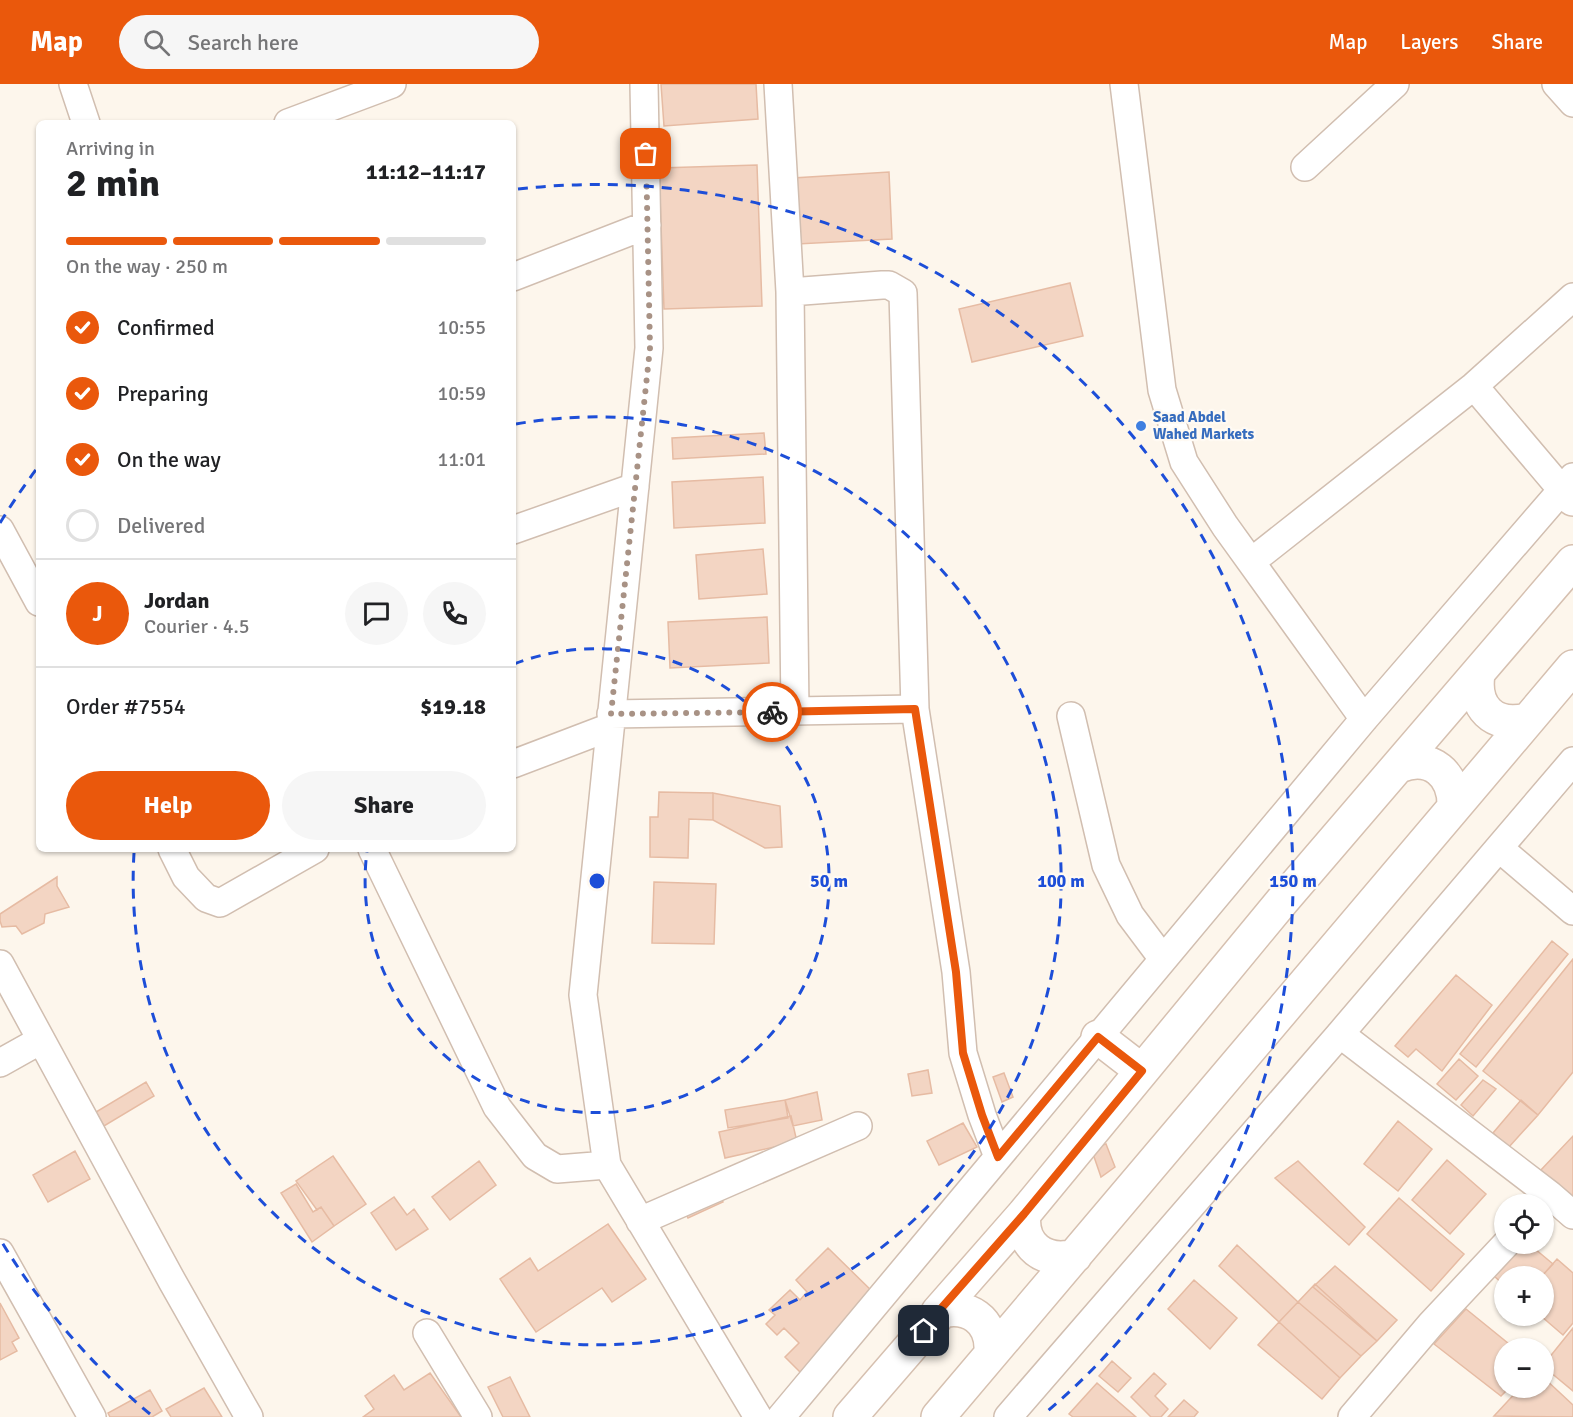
<!DOCTYPE html>
<meta charset="utf-8">
<style>
:root{--surface:#fff;--page:#f6f6f6;--text:#202124;--muted:#757577;--line:#e0e0e0;--accent:#ea580c}
body{margin:0;font-family:Signika,sans-serif;background:var(--page);color:var(--text);height:100vh;display:flex;flex-direction:column;font-size:22px;white-space:nowrap}
*{box-sizing:border-box;margin:0}
p{font-size:20px;color:var(--muted)}
.icon{flex:none;width:33px;height:33px;fill:none;stroke:currentColor;stroke-width:2;stroke-linecap:round;stroke-linejoin:round}
.map{position:relative;flex:1;overflow:hidden}
.sheet{position:absolute;left:36px;top:36px;width:480px;height:732px;display:flex;flex-direction:column;background:var(--surface);border-radius:9px;box-shadow:0 2px 4px #0004}
.sheet>*{flex:none}
.buttons{position:absolute;left:1494px;top:1110px;display:grid;gap:12px}
.buttons a{display:grid;place-items:center;width:60px;height:60px;border-radius:50%;background:var(--surface);box-shadow:0 2px 4px #0004;font-size:30px}
.pin{position:absolute;display:grid;place-items:center;width:51px;height:51px;color:#fff;margin:-26px;border-radius:12px;box-shadow:0 3px 9px #0006}
.courier{position:absolute;display:grid;place-items:center;width:60px;height:60px;margin:-30px;border:4px solid #ea580c;border-radius:50%;background:#fff;color:#222;box-shadow:0 2px 8px #0007}
.overview em{font-style:normal;font-weight:800}
.overview div{display:flex;flex-direction:column-reverse}
.overview{display:flex;align-items:center;justify-content:space-between;height:102px;padding:0 30px}
h1{font-size:39px;font-weight:800;line-height:45px}
.bar{display:grid;grid-template-columns:repeat(4,1fr);gap:9px 6px;align-content:center;height:72px;padding:0 30px}
.bar i{height:8px;border-radius:4px;background:var(--line)}
.bar .active{background:var(--accent)}
.bar p{grid-column:span 4}
.line{display:flex;align-items:center;gap:15px;padding:0 30px;border-top:2px solid var(--line)}
.line div{flex:1}
.round{display:grid;place-items:center;flex:none;width:63px;height:63px;border-radius:32px;background:var(--page)}
ol{padding:0 30px;list-style:none}
li{display:flex;align-items:center;gap:18px;height:66px}
li p{margin-inline-start:auto}
li .icon{padding:6px;border-radius:50%;background:var(--accent);color:#fff;stroke-width:4}
li:last-child{color:var(--muted)}
li i{width:33px;height:33px;border:3px solid var(--line);border-radius:50%}
.cta{display:flex;gap:12px;margin-top:auto;padding:12px 30px}
.cta a{flex:1;height:69px;border-radius:36px;background:var(--accent);color:#fff;font-size:24px;font-weight:800;line-height:69px;text-align:center}
.cta a+a{background:var(--page);color:var(--text)}
header{display:flex;align-items:center;gap:36px;box-sizing:border-box;height:84px;padding:0 30px;background:var(--accent);color:#fff}
header strong{font-size:28px}
nav{display:flex;gap:33px;margin-inline-start:auto;font-size:21px}
.search{width:420px;height:54px;background:var(--page);display:flex;align-items:center;gap:15px;box-sizing:border-box;padding:0 21px;border-radius:33px;color:var(--muted);font-size:22px}
.map>svg:first-child{display:block}
</style>
<header>
<strong>Map</strong>
<div class="search"><svg class="icon" aria-label="search" viewBox="0 0 24 24"><circle cx="10" cy="10" r="6"/><path d="M15 15l6 6"/></svg>Search here</div>
<nav><a>Map</a><a>Layers</a><a>Share</a></nav>
</header>
<div class="map">
<svg width="1573" height="1333" viewBox="0 0 1573 1333">
<rect width="100%" height="100%" fill="#fdf6ec"/>
<path fill="#f3d5c3" stroke="#e6bba3" stroke-width="1.5" d="M661,0H756L758,35L664,42Z
M757,81L762,222L664,225L659,84Z
M889,88L892,155L797,160L793,94Z
M1070,199L1083,252L972,278L959,225Z
M764,349L766,370L673,375L672,354Z
M763,393L765,439L674,444L672,398Z
M763,465L767,510L699,515L696,471Z
M767,533L769,579L670,584L668,538Z
M659,708L713,709V736L689,735L688,774L650,773V733H658Z
M713,709L780,722L782,763L765,764L713,736Z
M57,793V802L69,823L45,830L44,839L22,850L16,842L2,843L0,837V830Z
M654,798L716,800L714,860L652,859Z
M1552,857L1568,870L1476,983L1460,970Z
M1573,875V988L1538,1031L1483,987Z
M1456,891L1492,921L1442,987L1416,965L1408,973L1395,962Z
M1459,975L1478,992L1456,1016L1437,1000Z
M928,986L932,1009L912,1012L908,990Z
M1004,989L1013,1013L1002,1018L993,993Z
M1483,996L1496,1005L1473,1032L1461,1021Z
M146,998L154,1012L104,1042L96,1028Z
M817,1008L822,1036L793,1042L785,1016Z
M785,1016L788,1034L728,1044L725,1026Z
M1521,1016L1538,1031L1509,1063L1493,1049Z
M791,1032L797,1058L725,1074L719,1048Z
M1398,1037L1432,1065L1398,1107L1364,1080Z
M963,1039L977,1063L939,1081L927,1057Z
M1573,1052V1115L1540,1087Z
M1106,1060L1115,1083L1101,1093L1091,1064Z
M75,1067L90,1095L48,1118L33,1091Z
M333,1072L366,1120L334,1142L321,1123L317,1126L296,1097Z
M1447,1076L1486,1110L1450,1150L1412,1116Z
M479,1077L496,1101L450,1136L432,1113Z
M1298,1077L1365,1143L1349,1161L1275,1094Z
M296,1100L313,1128L321,1123L334,1142L312,1158L281,1109Z
M717,1105L723,1118L688,1134L682,1121Z
M394,1113L407,1131L414,1125L428,1145L396,1166L371,1129Z
M1399,1114L1464,1170L1431,1207L1367,1150Z
M608,1140L646,1195L612,1218L602,1204L536,1248L500,1195L530,1174L538,1187Z
M1523,1160H1529L1553,1180L1542,1192H1504V1201L1494,1192Z
M1237,1161L1298,1218L1279,1238L1219,1182Z
M828,1164L880,1215L803,1291L785,1273L799,1259L784,1244L777,1251L766,1240L775,1231L769,1226L790,1206L800,1216L807,1208L796,1196Z
M1557,1175L1573,1189V1239L1563,1251L1541,1232H1544V1192H1542Z
M1335,1182L1397,1236L1377,1257L1313,1203Z
M1194,1196L1237,1234L1210,1265L1168,1225Z
M1315,1200L1377,1257L1361,1272L1298,1218Z
M1298,1218L1361,1272L1340,1294L1279,1238Z
M0,1219L19,1254L12,1258L17,1267L0,1276Z
M1466,1225L1514,1264H1504V1304H1509L1501,1312L1434,1260Z
M1279,1238L1340,1294L1322,1315L1258,1261Z
M1573,1244V1307L1544,1283V1280Z
M1112,1277L1131,1294L1118,1308L1099,1292Z
M430,1289L461,1333H363L374,1325L365,1312L394,1291L404,1306Z
M1154,1289L1166,1300L1155,1312L1168,1325L1161,1333H1151L1131,1313Z
M510,1293L530,1333H503L488,1303Z
M1544,1294L1573,1321V1333L1494,1332L1520,1304H1544Z
M1097,1299L1136,1333H1073L1069,1330Z
M204,1304L222,1333H171L166,1325Z
M150,1306L162,1327L152,1333H110L108,1329Z
M1184,1316L1198,1328L1194,1333H1168Z"/>
<g fill="none" stroke-linecap="round" stroke-linejoin="round">
<g stroke="#d1beb0" stroke-width="30">
<path id="street" d="M73,0L86,39
M644,0L649,264L583,911L607,1081L758,1333
M778,0L790,208L795,627
M1124,0L1162,306L1184,378L1225,442L1364,635
M1556,0L1573,19
M288,39L392,0
M1305,83L1395,0
M513,193L647,141
M790,208L882,201H889L903,209L915,625L956,888L963,969L982,1031L998,1073
M1474,302L1562,406
M0,446L39,518
M513,446L635,403
M1251,478L1474,302L1573,213
M611,630L915,625
M1071,632L1106,781L1130,831L1163,875
M513,680L610,643
M1499,764L1573,827
M172,765L186,793L206,814L220,819L315,765
M372,765L497,1023L535,1072L557,1085L607,1081
M0,880L172,1197L249,1333
M1340,950L1550,1111L1573,1131
M0,979L41,956
M640,1137L858,1042
M0,1169L92,1333
M427,1249L478,1333
M781,1333L1364,635L1573,393
M1008,1333L1340,950L1573,677
M1352,1333L1431,1240L1506,1160"/>
</g>
<g stroke="#d6c0b0" stroke-width="36">
<path id="secondary" d="M1562,406L1573,415
M1478,590C1473,623 1493,644 1527,636
M1399,682C1431,669 1455,690 1454,723
M1098,953L1142,987
M1024,1130C1020,1162 1045,1180 1075,1172
M938,1228C968,1219 993,1236 991,1268
M850,1333L939,1230L938,1228L1024,1130L1283,816L1573,478
M938,1333L1573,583"/>
</g>
<use href="#street" stroke="#fff" stroke-width="27"/>
<use href="#secondary" stroke="#fff" stroke-width="33"/>
</g>
<g fill="none" stroke-linecap="round" stroke-linejoin="round">
<path stroke="#a89285" stroke-width="6" stroke-dasharray="0 10.8" d="M646,70L650,264L611,630L772,628"/>
<path stroke="#ea580c" stroke-width="8" d="M772,628L915,625L956,888L963,969L982,1031L998,1073L1098,953L1142,987L1024,1130L938,1228L939,1230L924,1247"/>
</g>
<g fill="none" stroke="#1d4ed8" stroke-width="3" stroke-dasharray="10 8">
<path d="M514 580A232 232 0 1 1 367 767"/>
<path d="M516 340A464 464 0 1 1 134 769"/>
<path d="M150 1330A696 696 0 0 1 0 1155M0 439A696 696 0 0 1 38 383M518 105A696 696 0 0 1 1044 1330"/>
</g>
<circle fill="#3f7fe0" stroke="#fffaf3" stroke-width="2" cx="1141" cy="342" r="6"/>
<g text-anchor="middle" dominant-baseline="central" stroke-width="4.5" stroke-linejoin="round" paint-order="stroke">
<g font-size="15" font-weight="bold" fill="#366cbe" stroke="#fffaf3" text-anchor="start">
<text x="1153" y="333">Saad Abdel<tspan x="1153" dy="17">Wahed Markets</tspan></text>
</g>
</g>
<circle cx="597" cy="797" r="9" fill="#1d4ed8" stroke="#fffaf3" stroke-width="3"/>
<g font-size="18" text-anchor="middle" font-weight="bold" fill="#1d4ed8" stroke="#fffaf3" stroke-width="4.5" stroke-linejoin="round" paint-order="stroke">
<text x="829" y="803">50 m</text>
<text x="1061" y="803">100 m</text>
<text x="1293" y="803">150 m</text>
</g>
</svg>
<div class="buttons">
<a><svg class="icon" aria-label="locate" viewBox="0 0 24 24"><circle cx="12" cy="12" r="6"/><path d="M12 2v4M12 18v4M2 12h4M18 12h4"/></svg></a>
<a>+</a>
<a>−</a>
</div>
<div class="pin" style="left:646px;top:70px;background:#ea580c"><svg class="icon" aria-label="bag" viewBox="0 0 24 24"><path d="M5 8h14l-1 12H6zM9 8a3 3 0 0 1 6 0"/></svg></div>
<div class="pin" style="left:924px;top:1247px;background:#1f2937"><svg class="icon" aria-label="home" viewBox="0 0 24 24"><path d="M3 11l9-7 9 7M6 9v11h12V9"/></svg></div>
<div class="courier" style="left:772px;top:628px"><svg class="icon" aria-label="bike" viewBox="0 0 24 24"><circle cx="6" cy="16" r="4"/><circle cx="18" cy="16" r="4"/><path d="M6 16l4-8h5l3 8M10 8l3 8H6M13 5h3"/></svg></div>
<section class="sheet">
<div class="overview"><div><h1>2 min</h1><p>Arriving in</p></div><em>11:12–11:17</em></div>
<div class="bar"><i class="active"></i><i class="active"></i><i class="active"></i><i></i><p>On the way · 250 m</p></div>
<ol>
<li><svg class="icon" aria-label="check" viewBox="0 0 24 24"><path d="M5 12l5 5 9-10"/></svg>Confirmed<p>10:55</p></li>
<li><svg class="icon" aria-label="check" viewBox="0 0 24 24"><path d="M5 12l5 5 9-10"/></svg>Preparing<p>10:59</p></li>
<li><svg class="icon" aria-label="check" viewBox="0 0 24 24"><path d="M5 12l5 5 9-10"/></svg>On the way<p>11:01</p></li>
<li><i></i>Delivered</li>
</ol>
<div class="line" style="height:108px"><b class="round" style="background:var(--accent);color:#fff">J</b><div><b>Jordan</b><p>Courier · 4.5</p></div><a class="round"><svg class="icon" aria-label="chat" viewBox="0 0 24 24"><path d="M4 5h16v11H9l-5 4z"/></svg></a><a class="round"><svg class="icon" aria-label="phone" viewBox="0 0 24 24"><path d="M5 4h4l2 5-3 2q2 4 5 5l2-3 5 2v4C11 20 4 13 5 4z"/></svg></a></div>
<div class="line" style="height:78px"><div>Order #7554</div><b>$19.18</b></div>
<div class="cta"><a>Help</a><a>Share</a></div>
</section>
</div>
